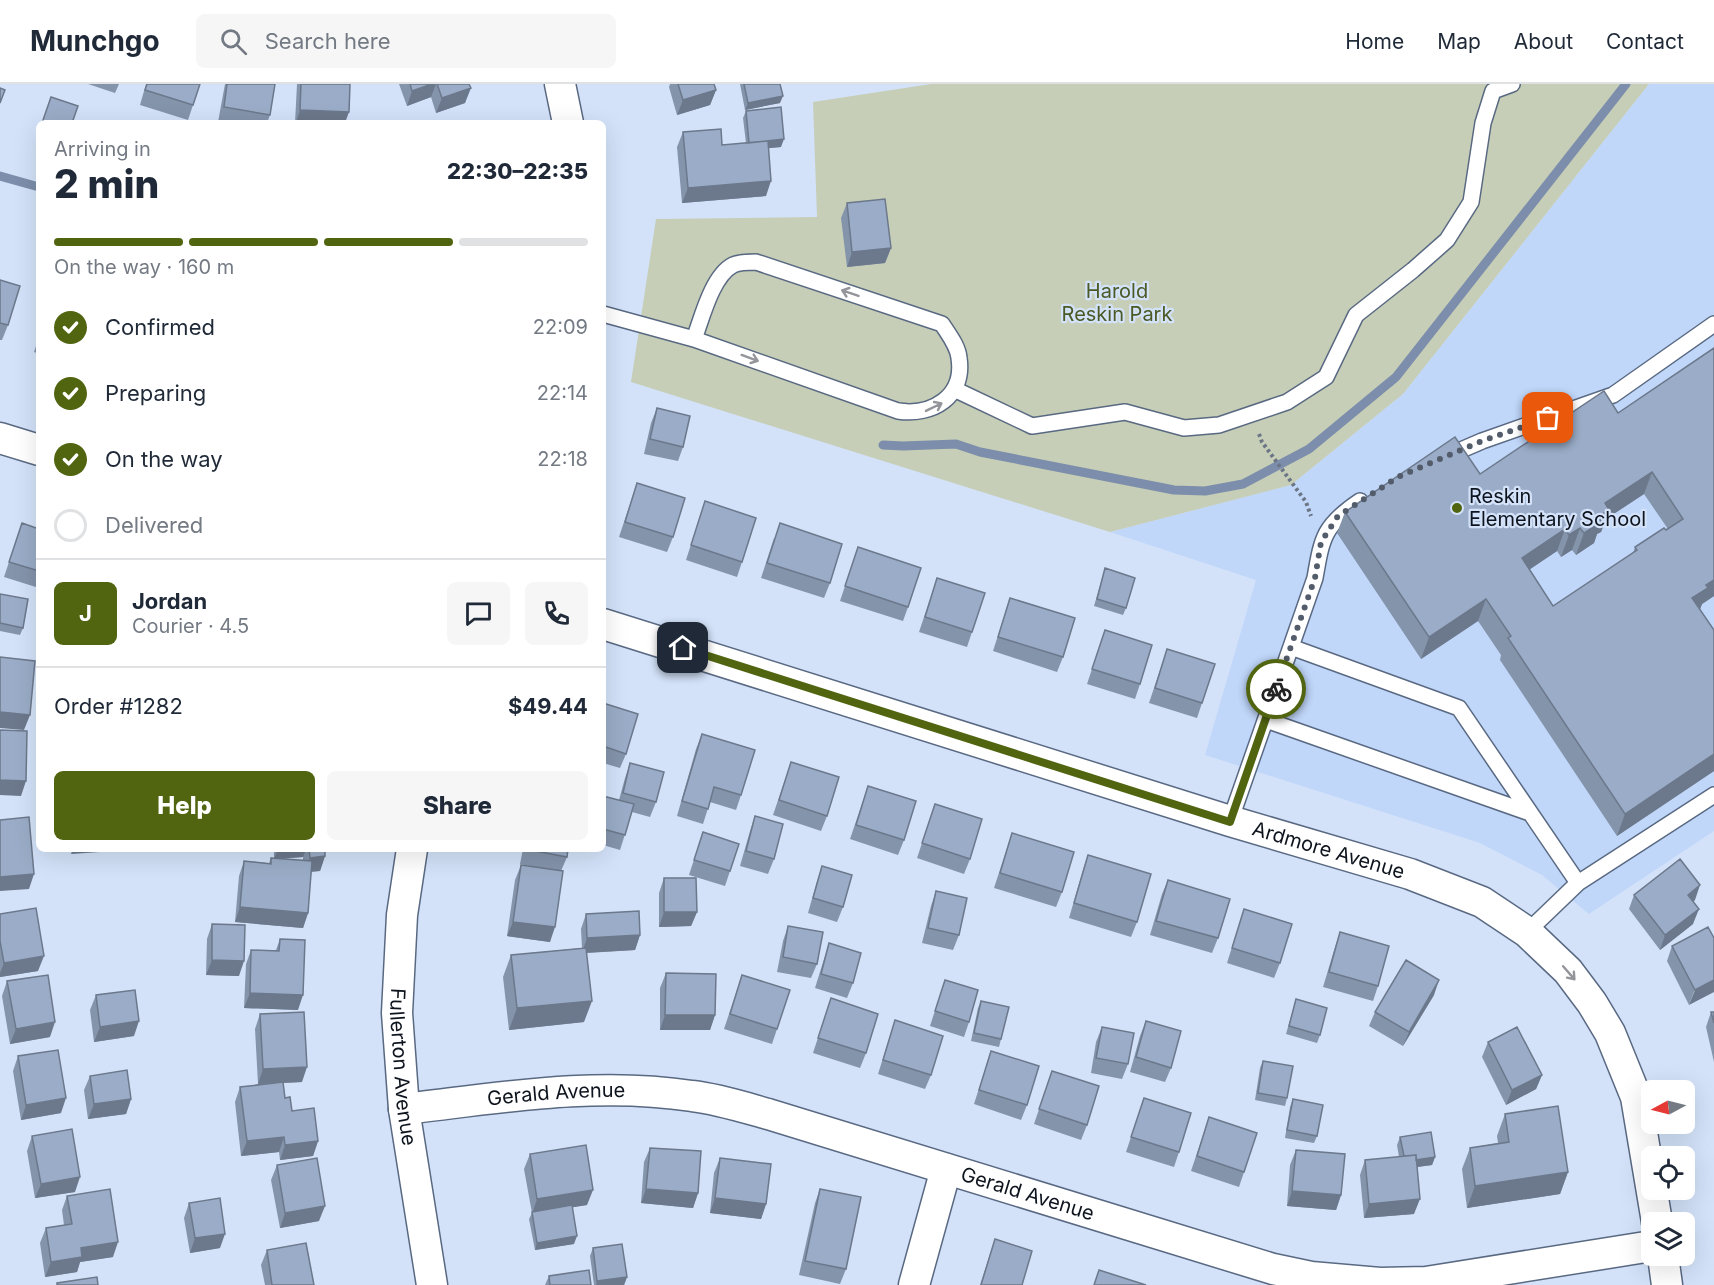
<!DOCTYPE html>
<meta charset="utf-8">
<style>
:root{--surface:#fff;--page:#f6f6f7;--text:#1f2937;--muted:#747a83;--line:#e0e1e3;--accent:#516511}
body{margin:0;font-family:Inter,sans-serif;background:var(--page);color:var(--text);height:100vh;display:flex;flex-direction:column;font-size:22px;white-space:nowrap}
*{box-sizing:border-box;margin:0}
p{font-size:20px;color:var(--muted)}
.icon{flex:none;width:33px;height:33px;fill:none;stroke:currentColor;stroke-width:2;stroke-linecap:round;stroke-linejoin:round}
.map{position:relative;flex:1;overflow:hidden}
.sheet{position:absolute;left:36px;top:36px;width:570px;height:732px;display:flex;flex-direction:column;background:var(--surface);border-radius:9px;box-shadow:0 6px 24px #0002}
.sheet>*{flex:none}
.needle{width:39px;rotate:263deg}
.buttons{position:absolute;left:1641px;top:996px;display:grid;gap:12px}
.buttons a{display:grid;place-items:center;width:54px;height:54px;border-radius:9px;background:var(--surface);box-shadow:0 6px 24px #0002;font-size:30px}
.pin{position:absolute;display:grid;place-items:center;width:51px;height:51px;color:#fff;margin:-26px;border-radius:12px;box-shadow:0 3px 9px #0006}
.courier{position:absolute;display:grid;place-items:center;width:60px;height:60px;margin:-30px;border:4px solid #516511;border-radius:50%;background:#fff;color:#222;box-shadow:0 2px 8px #0007}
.headline em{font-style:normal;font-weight:800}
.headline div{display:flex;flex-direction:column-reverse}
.headline{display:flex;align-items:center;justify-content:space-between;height:102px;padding:0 18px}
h1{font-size:39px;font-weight:800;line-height:45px}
.bar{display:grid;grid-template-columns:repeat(4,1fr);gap:9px 6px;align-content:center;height:72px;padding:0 18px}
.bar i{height:8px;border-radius:4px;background:var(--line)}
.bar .current{background:var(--accent)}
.bar p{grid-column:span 4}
.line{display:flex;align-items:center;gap:15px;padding:0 18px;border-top:2px solid var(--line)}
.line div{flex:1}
.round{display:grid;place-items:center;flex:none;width:63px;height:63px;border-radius:9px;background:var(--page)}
ol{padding:0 18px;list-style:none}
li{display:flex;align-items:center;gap:18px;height:66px}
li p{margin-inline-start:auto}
li .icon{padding:6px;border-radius:50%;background:var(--accent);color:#fff;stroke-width:4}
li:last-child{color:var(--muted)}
li i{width:33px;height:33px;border:3px solid var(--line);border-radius:50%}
.primary-button{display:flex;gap:12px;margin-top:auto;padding:12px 18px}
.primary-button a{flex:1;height:69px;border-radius:9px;background:var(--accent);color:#fff;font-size:24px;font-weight:800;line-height:69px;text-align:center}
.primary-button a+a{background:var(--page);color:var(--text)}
header{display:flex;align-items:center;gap:36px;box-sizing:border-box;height:84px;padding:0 30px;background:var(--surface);border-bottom:2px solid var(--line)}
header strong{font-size:28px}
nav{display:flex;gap:33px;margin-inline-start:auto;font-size:21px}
.search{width:420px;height:54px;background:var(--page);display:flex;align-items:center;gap:15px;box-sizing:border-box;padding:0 21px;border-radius:9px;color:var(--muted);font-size:22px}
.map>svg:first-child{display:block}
</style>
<header>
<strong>Munchgo</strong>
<div class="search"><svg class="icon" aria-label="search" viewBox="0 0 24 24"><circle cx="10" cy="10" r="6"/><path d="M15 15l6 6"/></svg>Search here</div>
<nav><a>Home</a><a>Map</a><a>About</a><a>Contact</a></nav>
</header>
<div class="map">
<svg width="1714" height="1201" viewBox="0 0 1714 1201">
<rect width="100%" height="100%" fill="#d3e2f9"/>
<path fill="#c0d7fa" d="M1649,0H1714V747L1589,830L1542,791L1480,759L1205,671L1256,496L1110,448L1291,401L1403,310Z"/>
<path fill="#c6ceb7" d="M931,0H1649L1403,310L1291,401L1110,448L631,298L656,135L817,133L813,18Z"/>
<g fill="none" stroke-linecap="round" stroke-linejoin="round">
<path stroke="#7c8eab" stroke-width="9" d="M0,92L39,103
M883,361L903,362L956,360L980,368L1174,406L1205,407L1243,400L1309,365L1396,293L1626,0"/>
<g stroke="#596982" stroke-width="18">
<path id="service" d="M603,230L694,255L898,327C932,332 965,313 959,274C958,262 949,251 942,240L756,178C749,178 739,178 733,181C712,192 702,234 694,255
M954,305L1032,342L1125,328L1184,344L1219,341L1287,318L1326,293L1356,231L1413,186L1447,156L1471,118L1483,39L1493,7L1512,0
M1445,373L1482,357L1613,311L1714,240
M1291,563L1459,624L1578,799L1527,848
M1266,636L1530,729
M1230,737L1315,494C1322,453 1324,441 1360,417
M1578,799L1714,711"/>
</g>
<g stroke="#596982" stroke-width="33">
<g id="minor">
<path d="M560,0L568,39"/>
<path d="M0,354L39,366"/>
<path id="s1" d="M603,540L1230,737L1410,790L1482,818L1527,848L1568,887L1592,919L1610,949L1636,1013L1657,1138"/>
<path id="s2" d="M412,765L402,831L397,929L404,1025L432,1201"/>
<path id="s3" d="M404,1025C500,1014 596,997 692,1012C718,1015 743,1023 768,1030L1273,1185L1311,1193L1380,1199L1426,1198L1652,1162"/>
<path d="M1663,1172L1667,1201"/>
<path d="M914,1201L946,1085"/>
</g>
</g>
<path stroke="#6b7585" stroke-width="4" stroke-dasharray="3 3" stroke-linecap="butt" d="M1259,350L1262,358L1306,418L1311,432"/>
<use href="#service" stroke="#fff" stroke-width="15"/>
<use href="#minor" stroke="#fff" stroke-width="30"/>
</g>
<path fill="#8494ab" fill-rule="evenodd" d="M88,0H119L115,9Z
M146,0H200L188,36L140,21Z
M225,0H275L270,31L267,39H224L218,38Z
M297,0H350L345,39H295Z
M399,0H469L465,19L436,29L431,13L407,22Z
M670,0H714L716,6L710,21L677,31L669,3Z
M740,0H780V19L745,26Z
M746,27L781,63L768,64L766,112L682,119L677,63L683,48L722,61L746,59L743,34Z
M847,119L891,164L885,179L847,183L841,134Z
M0,196L8,241L2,256H0Z
M39,253V270L34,268Z
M1714,264V512L1702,520L1700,525L1714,546V687L1617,752L1500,576L1501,571L1478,537L1421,575L1337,449L1345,428L1480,390L1618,329ZM1644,410L1668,445L1635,463L1633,469L1553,522L1530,485L1557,467L1561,473L1572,466L1576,471L1594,459L1597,450L1601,448L1606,435Z
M657,324L683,363L678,377L644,370L651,339Z
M637,399L673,453L667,468L619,453Z
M705,417L742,478L737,493L686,476Z
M22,439L39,445V504L4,493Z
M774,454L830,499L824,514L761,494Z
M858,463L908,523L903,537L840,517Z
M1105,484L1126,524L1123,531L1094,522Z
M937,494L972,548L967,563L919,548Z
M0,510L23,544L20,551L0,547Z
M1010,514L1063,573L1057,588L993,567Z
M1105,546L1140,600L1135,615L1087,600Z
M1167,565L1202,619L1197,634L1149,619Z
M603,619L626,670L620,684L603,679Z
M702,650L741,711L736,726L710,718L703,740L677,732L696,665Z
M791,678L827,732L821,747L773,731Z
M630,679L656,718L650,733L632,728L620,766L603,761V712L619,716L625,694Z
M868,702L904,756L898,771L850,755Z
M935,720L970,775L964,790L917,774Z
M755,732L774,775L768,790L740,782L750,747Z
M703,748L730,787L725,802L689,791Z
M1012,749L1062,808L1056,823L994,804Z
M274,765H325V772L320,787L311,788L308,829L303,844L235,838L239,792L244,777L269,779L271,774H274ZM303,773V777L280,775Z
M523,765H568L567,773L561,787L550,858L507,852L515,796L521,781L540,784L520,780Z
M1088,771L1137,838L1131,853L1069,834L1083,786Z
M822,782L843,823L837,838L808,829L817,797Z
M664,794L697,828L691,842L659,843V809Z
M1168,796L1218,854L1212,869L1150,851L1162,810Z
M936,807L959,851L953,866L922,859L931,822Z
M1634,811L1695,816L1693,818V840L1660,866L1629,825Z
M1244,825L1280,879L1274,894L1227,879Z
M0,830L38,887L0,893Z
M586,830L640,851L635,866L587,869L584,938L509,946L503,893L511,871L582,864L581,845Z
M212,840L239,892L206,891L207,855Z
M788,842L817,880L811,894L777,888L783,857Z
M1340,848L1378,902L1373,917L1323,903L1335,863Z
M1714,854L1689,921L1667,877L1672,862Z
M280,855L298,926L244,924L246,880L251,866H276Z
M829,859L853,899L847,914L815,904Z
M666,889L715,931L710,946H660V904Z
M742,891L777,945L772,960L724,945Z
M945,896L969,938L964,953L930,942Z
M7,897L50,953L10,960L2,912Z
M96,911L134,952L94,958L90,926Z
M1434,911L1403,962L1369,942L1375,928Z
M831,914L866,969L860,984L813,969Z
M1296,915L1320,951L1317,959L1286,950Z
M981,917L1001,955L999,963L971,957L978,924Z
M1711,928H1714V978L1706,943Z
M260,930L302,998L283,999L285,1014L292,1027L318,1057L313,1072L280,1076L279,1068L241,1072L235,1018L240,1003L269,1000H258L255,945Z
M895,936L931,991L925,1005L878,990Z
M1146,937L1171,984L1165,998L1130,988L1140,952Z
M1102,943L1128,980L1122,995L1091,989L1096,958Z
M1488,958L1542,991L1536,1005L1506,1021L1482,973Z
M991,967L1027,1021L1021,1036L974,1020Z
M18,972L61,1029L21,1036L13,987Z
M1263,977L1287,1014L1285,1022L1255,1016L1260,984Z
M1052,987L1087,1041L1081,1056L1034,1040Z
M90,992L131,1015L126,1030L88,1035L84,1006Z
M1144,1014L1179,1068L1174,1083L1126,1068Z
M1293,1015L1317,1052L1314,1059L1285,1054L1290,1023Z
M1505,1030L1568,1088L1560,1110L1467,1124L1462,1085L1470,1064L1498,1059L1497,1052Z
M1209,1033L1244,1088L1239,1103L1191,1087Z
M32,1052L75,1108L35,1114L27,1067Z
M1400,1053L1435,1073L1432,1081L1417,1083L1414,1130L1364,1134L1360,1091L1365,1076L1399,1073L1397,1061Z
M650,1064L698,1109L693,1124L641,1119L644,1078Z
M1296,1066L1341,1111L1336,1126L1287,1122L1290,1081Z
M530,1070L587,1121L572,1123L574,1160L535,1166L529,1135L532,1129L524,1085Z
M720,1074L766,1120L761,1135L710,1129L714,1089Z
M277,1081L319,1137L280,1144L271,1096Z
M820,1105L846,1185L840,1200L799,1191L815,1119Z
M67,1112L113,1173L80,1178L77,1188L45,1193L40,1159L46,1144L64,1141L62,1126Z
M189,1119L220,1164L190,1169L184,1134Z
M995,1155L1022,1201H980Z
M593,1164L627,1193L624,1201H594L590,1172Z
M267,1166L314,1201H265L261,1181Z
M549,1192L591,1201H545Z"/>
<path fill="#6c788b" d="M432,0H436L431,13L407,22L412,7Z
M471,4L465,19L436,29L442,14Z
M716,6L710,21L677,31L683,16Z
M783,12L780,19L745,26L748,19Z
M300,26L349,28L345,39H296Z
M784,55L781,63L747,66L749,59Z
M771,97L766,112L682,119L688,104Z
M891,164L885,179L847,183L852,168Z
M1652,388L1644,410L1606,435L1601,448L1597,450L1594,459L1576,471L1584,449L1605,419Z
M1580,444L1572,466L1561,473L1569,451Z
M1565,445L1557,467L1514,496L1522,474Z
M1714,496V512L1702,520L1700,525L1692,514L1706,501Z
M1486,515L1478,537L1421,575L1429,553Z
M0,628L30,631L24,646L0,644Z
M1714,670V687L1617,752L1625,730Z
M0,696L26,697L21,712L0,711Z
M73,765H101L100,768L71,770Z
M278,765H306L303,773L274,775Z
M325,772L320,787L304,788L310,774Z
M34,790L29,805L0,807V793Z
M1700,801L1695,816L1682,826L1688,811Z
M240,823L308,829L303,844L235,838Z
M1699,825L1693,840L1660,866L1665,851Z
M664,828H697L691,842L659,843Z
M513,838L555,843L550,858L507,852Z
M640,851L635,866L582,869L587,854Z
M44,872L38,887L0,893V889L4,879Z
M212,876L244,877L239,892L206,891Z
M1439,896L1434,911L1403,962L1409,948Z
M1714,896V908L1689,921L1695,906Z
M250,909L303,911L298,926L244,924Z
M592,917L584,938L509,946L517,924Z
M665,931H715L710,946H660Z
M139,937L134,952L94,958L100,943Z
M55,938L50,953L10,960L16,945Z
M307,983L302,998L258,1000L263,985Z
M1542,991L1536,1005L1506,1021L1512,1006Z
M66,1014L61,1029L21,1036L26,1021Z
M131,1015L126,1030L88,1035L94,1020Z
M284,1053L279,1068L241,1072L247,1057Z
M318,1057L313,1072L280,1076L285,1061Z
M1435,1073L1432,1081L1402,1085L1405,1078Z
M1568,1088L1560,1110L1467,1124L1475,1102Z
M80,1093L75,1108L35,1114L41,1100Z
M646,1105L698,1109L693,1124L641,1119Z
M593,1106L587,1121L532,1130L537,1115Z
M1292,1107L1341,1111L1336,1126L1287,1122Z
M715,1114L766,1120L761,1135L710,1129Z
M1420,1115L1414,1130L1364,1134L1369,1120Z
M325,1122L319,1137L280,1144L285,1129Z
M225,1150L220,1164L190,1169L195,1154Z
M577,1152L574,1160L535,1166L537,1159Z
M118,1158L113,1173L80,1178L77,1188L45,1193L51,1178L81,1164Z
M627,1193L624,1201H596L597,1197Z"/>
<path fill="#9aacc7" stroke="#6c788b" stroke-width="1.5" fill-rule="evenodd" d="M147,0H200L193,21L145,6Z
M227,0H275L270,31L224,23Z
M301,0H350L349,28L300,26Z
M410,0H432L412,7Z
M437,0H469L471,4L442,14Z
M678,0H714L716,6L683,16Z
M744,0H780L783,12L748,19Z
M0,4L5,6L0,19Z
M51,13L78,22L72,39H42Z
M781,23L784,55L749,59L746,27Z
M721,45L722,61L768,57L771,97L688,104L683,48Z
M885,115L891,164L852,168L847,119Z
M0,196L20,202L8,241L0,239Z
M1714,264V496L1706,501L1708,504L1692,514L1714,546V670L1625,730L1508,554L1511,552L1486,515L1429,553L1345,428L1455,353L1480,390L1604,307L1618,329ZM1652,388L1683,435L1666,446L1664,444L1635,463L1637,466L1553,522L1522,474L1565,445L1569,451L1580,444L1584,449L1602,438L1598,433L1609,426L1605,419Z
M657,324L690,332L683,363L650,355Z
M637,399L685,414L673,453L625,438Z
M705,417L756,434L742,478L691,461Z
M22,439L39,445V487L9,478Z
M780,439L842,460L830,499L767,479Z
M858,463L921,484L908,523L845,502Z
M1105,484L1135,494L1126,524L1097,515Z
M937,494L985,509L972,548L925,533Z
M0,510L28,515L23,544L0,539Z
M1010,514L1075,534L1063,573L998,553Z
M1105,546L1152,561L1140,600L1092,585Z
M1167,565L1215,580L1202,619L1155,604Z
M0,573L35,577L30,631L0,628Z
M603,619L638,630L626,670L603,662Z
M0,646L27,647L26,697L0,696Z
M702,650L755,666L741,711L714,703L708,725L682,717Z
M791,678L839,693L827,732L779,716Z
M630,679L664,688L656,718L623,709Z
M868,702L916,717L904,756L856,741Z
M603,712L634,720L625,751L603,745Z
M935,720L982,735L970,775L922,759Z
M755,732L783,740L774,775L746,767Z
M29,733L34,790L0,793V736Z
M703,748L739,760L730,787L694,776Z
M1012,749L1074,768L1062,808L1000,789Z
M309,765H325V772L310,774Z
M525,765H568L567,773Z
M1088,771L1151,790L1137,838L1074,819Z
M271,774L312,777L308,829L240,823L244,777L271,780Z
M1680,775L1700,801L1688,811L1699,825L1665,851L1634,811Z
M521,781L563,787L555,843L513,838Z
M822,782L852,791L843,823L813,814Z
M664,794H696L697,828H664Z
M1168,796L1230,815L1218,854L1156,837Z
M936,807L967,814L959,851L928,844Z
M36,824L44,872L4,879L0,857V830Z
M1244,825L1292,840L1280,879L1232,864Z
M639,827L640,851L587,854L586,830Z
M212,840L245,841L244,877L212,876Z
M788,842L823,848L817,880L783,873Z
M1708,843L1714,854V896L1695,906L1672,862Z
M1340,848L1389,862L1378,902L1329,888Z
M280,855L305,856L303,911L250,909L251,866L279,867Z
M829,859L861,869L853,899L821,890Z
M586,864L592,917L517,924L511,871Z
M1406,876L1439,896L1409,948L1375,928Z
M666,889L716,890L715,931H665Z
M48,891L55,938L16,945L7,897Z
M742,891L790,906L777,945L730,930Z
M945,896L978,906L969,938L935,927Z
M135,906L139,937L100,943L96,911Z
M831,914L878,930L866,969L818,954Z
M1296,915L1327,924L1320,951L1289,942Z
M981,917L1009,923L1001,955L974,949Z
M304,928L307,983L263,985L260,930Z
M1711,928H1714V939Z
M895,936L943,952L931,991L883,976Z
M1146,937L1181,947L1171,984L1136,973Z
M1102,943L1134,949L1128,980L1096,974Z
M1517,943L1542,991L1512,1006L1488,958Z
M58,966L66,1014L26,1021L18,972Z
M991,967L1039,982L1027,1021L979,1006Z
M1263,977L1293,982L1287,1014L1258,1009Z
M127,986L131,1015L94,1020L90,992Z
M1052,987L1099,1002L1087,1041L1039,1025Z
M283,998L285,1014L290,1013L292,1027L314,1024L318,1057L285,1061L284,1053L247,1057L240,1003Z
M1144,1014L1191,1029L1179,1068L1131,1053Z
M1293,1015L1323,1021L1317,1052L1287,1046Z
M1558,1022L1568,1088L1475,1102L1470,1064L1509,1058L1505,1030Z
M1209,1033L1257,1049L1244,1088L1197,1072Z
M72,1045L80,1093L41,1100L32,1052Z
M1431,1048L1435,1073L1416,1076V1071L1404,1072L1400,1053Z
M586,1061L593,1106L537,1115L530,1070Z
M650,1064L701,1067L698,1109L646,1105Z
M1296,1066L1345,1070L1341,1111L1292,1107Z
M1416,1071L1420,1115L1369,1120L1365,1076Z
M317,1074L325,1122L285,1129L277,1081Z
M720,1074L771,1080L766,1120L715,1114Z
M110,1105L118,1158L81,1164L82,1173L51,1178L46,1144L72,1140L67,1112Z
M820,1105L861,1113L846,1185L805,1177Z
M220,1114L225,1150L195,1154L189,1119Z
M572,1121L577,1152L537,1159L532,1128Z
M995,1155L1032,1167L1022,1201H981Z
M306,1159L314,1201H272L267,1166Z
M622,1160L627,1193L597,1197L593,1164Z
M589,1186L591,1201H550L549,1192Z
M1099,1186L1146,1201H1094Z
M97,1193L98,1201H57V1199Z"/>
<defs><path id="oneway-shaft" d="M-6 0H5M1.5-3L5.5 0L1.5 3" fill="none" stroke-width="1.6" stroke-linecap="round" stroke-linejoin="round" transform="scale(1.5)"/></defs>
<g stroke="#93959a">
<use href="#oneway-shaft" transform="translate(850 209) rotate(-161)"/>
<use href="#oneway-shaft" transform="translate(750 274) rotate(20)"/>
<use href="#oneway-shaft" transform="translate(934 323) rotate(-26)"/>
<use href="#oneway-shaft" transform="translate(1569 889) rotate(49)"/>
</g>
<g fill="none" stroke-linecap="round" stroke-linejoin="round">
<path stroke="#535c6b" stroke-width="6" stroke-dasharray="0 10.8" d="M1276,605L1315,494L1321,458L1338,432L1398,393L1482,357L1548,334"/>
<path stroke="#516511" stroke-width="8" d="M683,564L1230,738L1276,605"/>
</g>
<circle fill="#516511" stroke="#d3e2f9" stroke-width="2" cx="1457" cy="424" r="6"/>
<g text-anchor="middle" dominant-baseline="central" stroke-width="4.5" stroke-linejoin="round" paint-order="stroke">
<g font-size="20" fill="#4b5a25" stroke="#d3e2f9">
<text x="1117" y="207">Harold<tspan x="1117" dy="23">Reskin Park</tspan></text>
</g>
<g font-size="20" fill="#0e141e" stroke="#d3e2f9" text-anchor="start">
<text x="1469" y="412">Reskin<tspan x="1469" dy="23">Elementary School</tspan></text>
</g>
<g font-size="20" fill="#0e141e" stroke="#d3e2f9">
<text stroke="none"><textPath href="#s1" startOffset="760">Ardmore Avenue</textPath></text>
<text stroke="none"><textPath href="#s2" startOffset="219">Fullerton Avenue</textPath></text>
<text stroke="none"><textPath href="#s3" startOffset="153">Gerald Avenue</textPath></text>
<text stroke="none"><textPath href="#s3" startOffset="639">Gerald Avenue</textPath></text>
</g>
</g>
</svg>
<div class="buttons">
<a><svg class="needle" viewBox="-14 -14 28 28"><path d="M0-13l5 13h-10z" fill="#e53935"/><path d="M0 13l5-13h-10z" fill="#747a83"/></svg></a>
<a><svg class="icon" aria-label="locate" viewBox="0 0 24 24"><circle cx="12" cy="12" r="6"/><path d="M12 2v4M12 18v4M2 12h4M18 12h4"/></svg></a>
<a><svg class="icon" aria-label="layers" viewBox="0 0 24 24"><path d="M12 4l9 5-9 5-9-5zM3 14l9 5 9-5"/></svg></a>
</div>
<div class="pin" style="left:1548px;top:334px;background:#ea580c"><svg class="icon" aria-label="bag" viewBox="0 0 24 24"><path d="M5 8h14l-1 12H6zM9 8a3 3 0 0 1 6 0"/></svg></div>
<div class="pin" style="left:683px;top:564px;background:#1f2937"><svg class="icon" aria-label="home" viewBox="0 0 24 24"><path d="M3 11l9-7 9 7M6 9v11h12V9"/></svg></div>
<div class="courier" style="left:1276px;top:605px"><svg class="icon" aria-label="bike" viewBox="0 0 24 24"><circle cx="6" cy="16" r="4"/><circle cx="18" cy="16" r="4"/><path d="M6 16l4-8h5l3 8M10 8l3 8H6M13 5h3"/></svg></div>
<section class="sheet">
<div class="headline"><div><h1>2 min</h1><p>Arriving in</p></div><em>22:30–22:35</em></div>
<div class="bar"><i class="current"></i><i class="current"></i><i class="current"></i><i></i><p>On the way · 160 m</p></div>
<ol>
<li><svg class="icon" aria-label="check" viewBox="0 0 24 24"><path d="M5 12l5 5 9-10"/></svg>Confirmed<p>22:09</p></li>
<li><svg class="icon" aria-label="check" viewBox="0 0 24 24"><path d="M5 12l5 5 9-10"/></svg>Preparing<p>22:14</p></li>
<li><svg class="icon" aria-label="check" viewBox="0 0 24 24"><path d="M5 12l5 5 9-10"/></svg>On the way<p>22:18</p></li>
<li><i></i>Delivered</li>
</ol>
<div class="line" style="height:108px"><b class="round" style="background:var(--accent);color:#fff">J</b><div><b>Jordan</b><p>Courier · 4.5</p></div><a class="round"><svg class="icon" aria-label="chat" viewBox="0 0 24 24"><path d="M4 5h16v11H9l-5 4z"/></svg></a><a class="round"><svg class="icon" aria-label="phone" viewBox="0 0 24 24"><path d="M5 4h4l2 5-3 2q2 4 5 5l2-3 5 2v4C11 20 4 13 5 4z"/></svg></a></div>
<div class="line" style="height:78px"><div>Order #1282</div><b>$49.44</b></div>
<div class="primary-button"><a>Help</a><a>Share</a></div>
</section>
</div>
